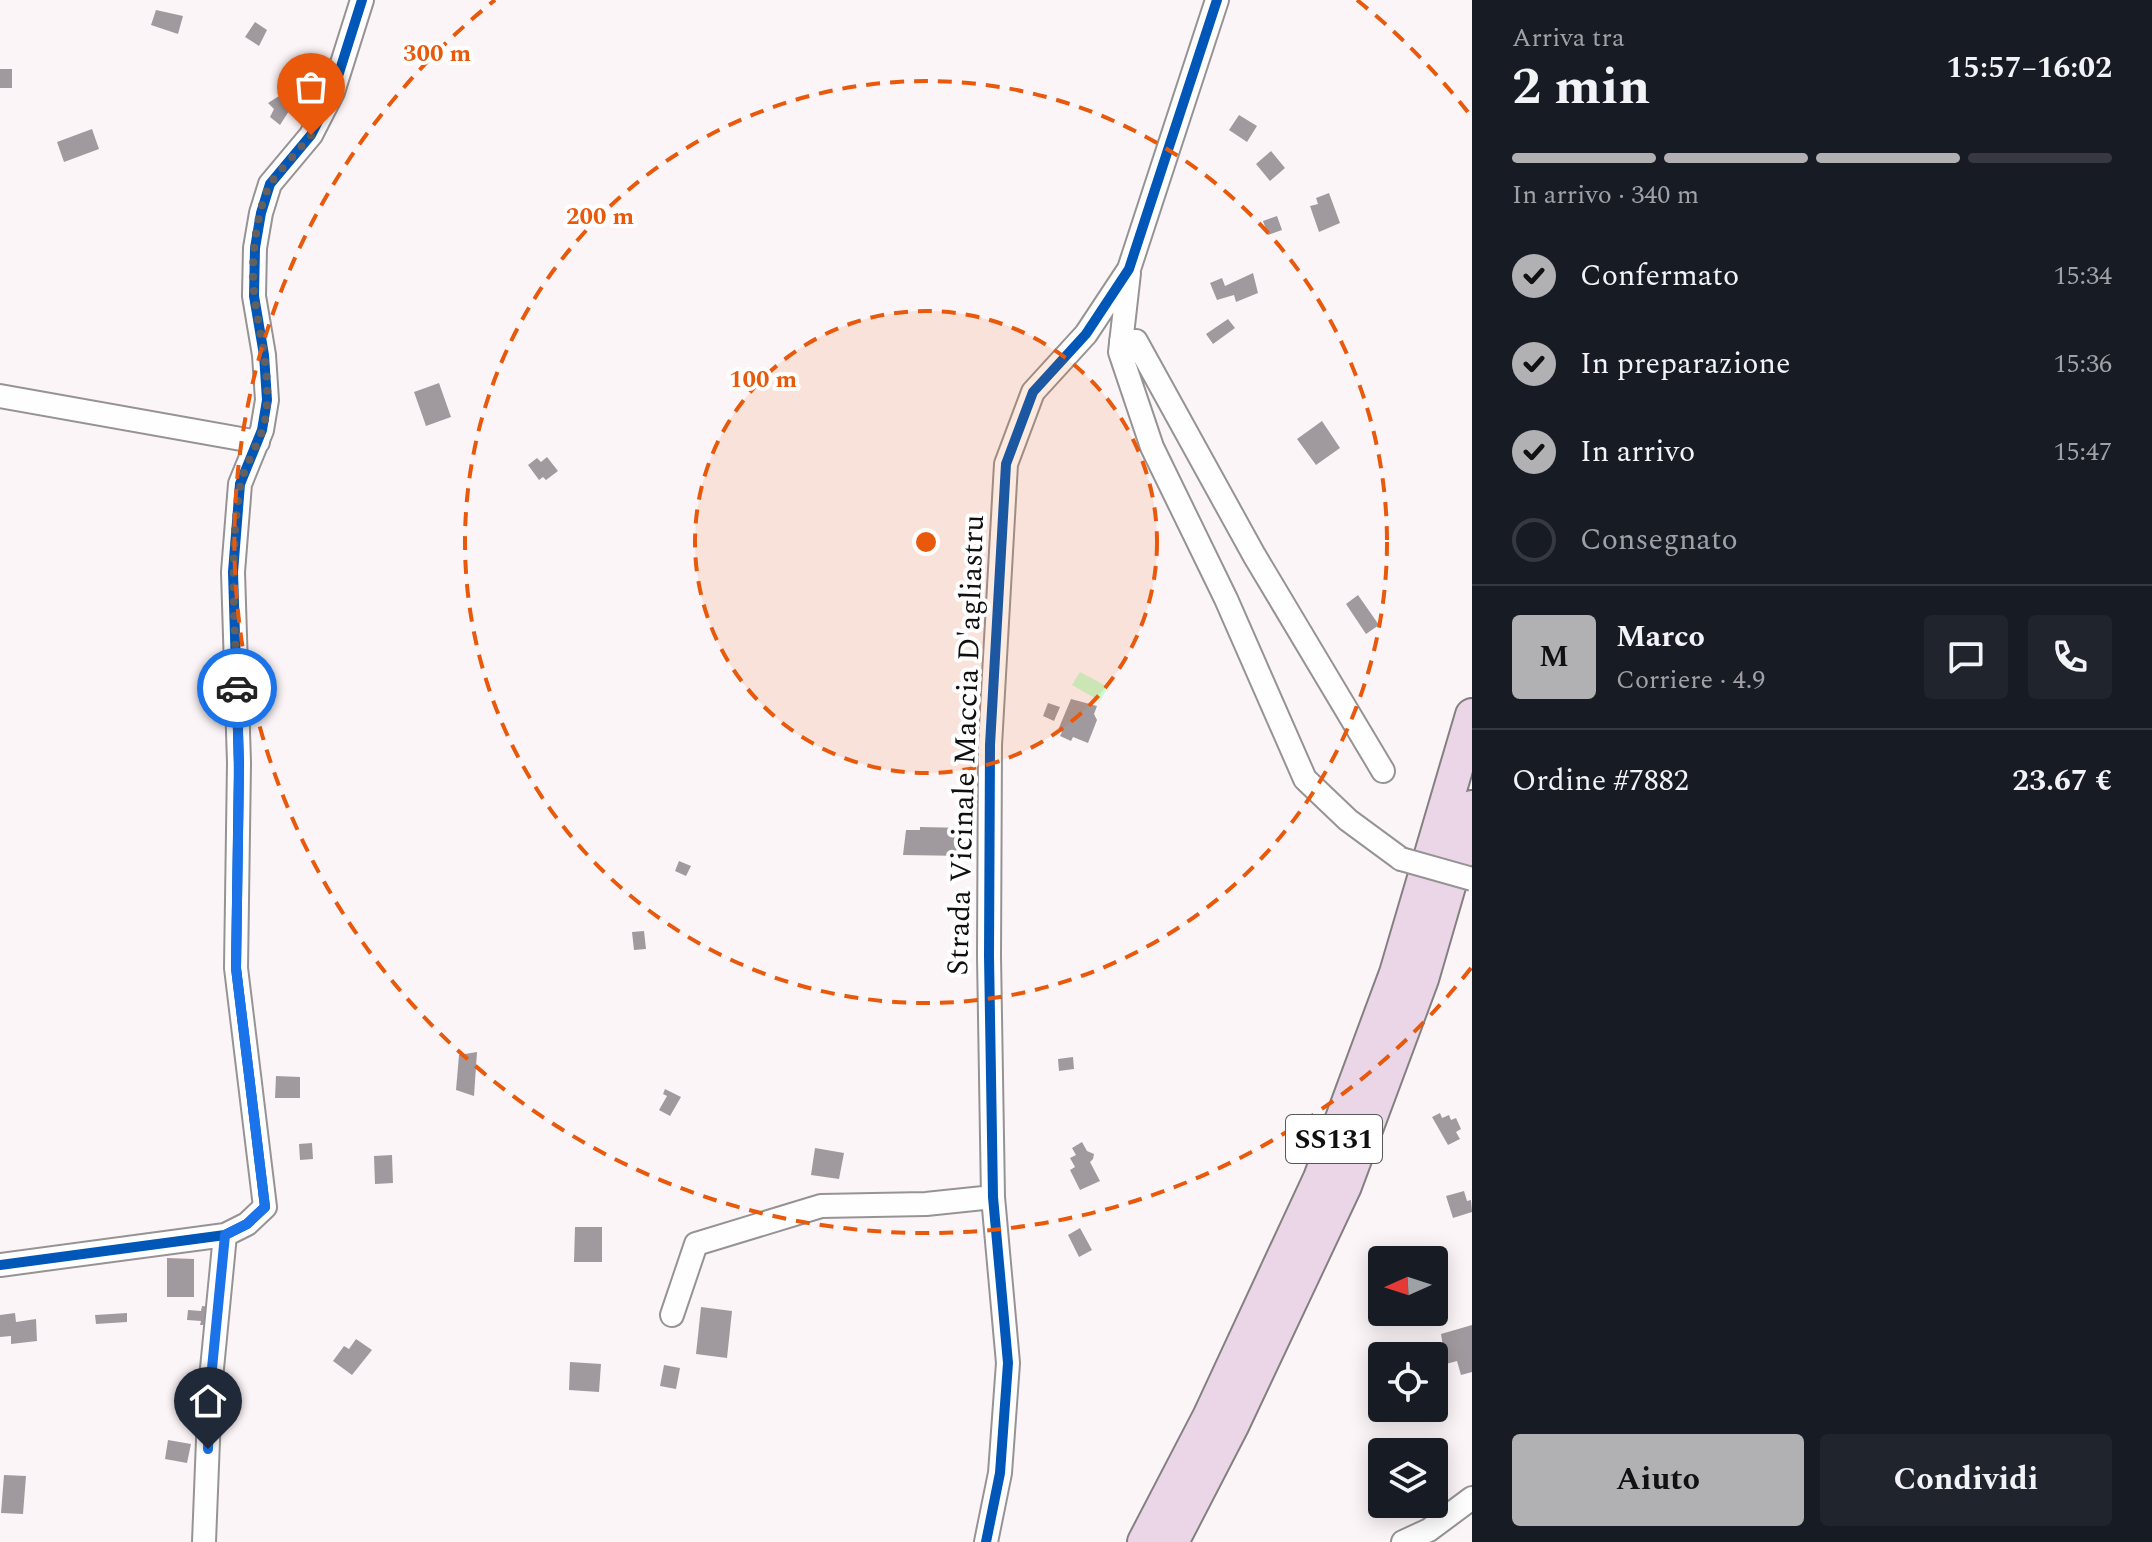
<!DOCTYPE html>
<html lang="it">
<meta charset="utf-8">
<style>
:root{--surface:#171b24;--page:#20242c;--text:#f1f3f6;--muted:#9ea1a6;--line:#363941;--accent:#b1b1b3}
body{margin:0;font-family:Spectral,serif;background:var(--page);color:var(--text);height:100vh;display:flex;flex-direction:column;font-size:30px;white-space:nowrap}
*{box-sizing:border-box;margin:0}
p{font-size:26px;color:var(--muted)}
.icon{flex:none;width:44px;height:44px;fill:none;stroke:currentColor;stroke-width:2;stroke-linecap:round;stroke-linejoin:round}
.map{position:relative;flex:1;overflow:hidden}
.sheet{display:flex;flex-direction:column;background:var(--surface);width:680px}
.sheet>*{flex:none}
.needle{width:52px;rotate:267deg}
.buttons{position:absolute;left:1368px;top:1246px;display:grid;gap:16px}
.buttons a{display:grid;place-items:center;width:80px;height:80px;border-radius:8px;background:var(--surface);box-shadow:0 4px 20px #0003;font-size:40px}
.pin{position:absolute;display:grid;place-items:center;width:68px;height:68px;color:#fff;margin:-82px -34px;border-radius:50% 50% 50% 0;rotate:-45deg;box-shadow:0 0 8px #0007}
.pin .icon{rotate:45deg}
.courier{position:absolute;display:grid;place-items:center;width:80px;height:80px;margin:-40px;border:6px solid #1a73e8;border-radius:50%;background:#fff;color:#222;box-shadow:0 2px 10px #0007}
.summary em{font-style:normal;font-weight:700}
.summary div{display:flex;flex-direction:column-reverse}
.summary{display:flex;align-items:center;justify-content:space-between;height:136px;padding:0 40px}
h1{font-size:52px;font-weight:700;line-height:60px}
.bar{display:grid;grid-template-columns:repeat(4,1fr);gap:12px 8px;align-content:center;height:96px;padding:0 40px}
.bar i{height:10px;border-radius:6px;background:var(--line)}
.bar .current{background:var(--accent)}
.bar p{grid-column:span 4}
.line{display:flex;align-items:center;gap:20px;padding:0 40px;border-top:2px solid var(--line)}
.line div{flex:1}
.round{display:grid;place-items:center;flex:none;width:84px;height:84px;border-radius:8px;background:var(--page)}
ol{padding:0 40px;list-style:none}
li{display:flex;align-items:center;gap:24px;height:88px}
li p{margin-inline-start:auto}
li .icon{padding:8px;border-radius:50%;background:var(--accent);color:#111;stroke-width:4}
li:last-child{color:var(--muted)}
li i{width:44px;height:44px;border:4px solid var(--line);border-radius:50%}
.button{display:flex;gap:16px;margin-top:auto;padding:16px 40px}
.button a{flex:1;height:92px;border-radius:8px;background:var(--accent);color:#111;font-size:32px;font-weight:700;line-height:92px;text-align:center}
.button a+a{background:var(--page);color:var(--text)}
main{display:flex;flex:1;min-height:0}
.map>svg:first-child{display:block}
</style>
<main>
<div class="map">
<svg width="1472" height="1542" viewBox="0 0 1472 1542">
<rect width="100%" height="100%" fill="#fcf5f8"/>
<path fill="#c9f9cd" d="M1080,672L1108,687L1100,701L1072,685Z"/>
<path fill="#a09a9e" d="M156,10L183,16L178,34L151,25Z
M255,22L267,30L259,46L245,37Z
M0,69H12V88H0Z
M287,91L296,100L280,125L270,117L274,109L268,103Z
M1239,115L1257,126L1247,142L1229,130Z
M92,129L99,149L64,162L57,142Z
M1271,151L1285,168L1270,181L1256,164Z
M1329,193L1340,223L1319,232L1310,206L1318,204L1316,198Z
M1277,216L1282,230L1268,235L1263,221Z
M1253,273L1258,293L1236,302L1234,295L1217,300L1210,283L1222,278L1225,286Z
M1228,319L1235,328L1213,344L1206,334Z
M439,383L451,417L426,426L414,392Z
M1322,421L1340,448L1316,465L1297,439Z
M547,457L558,471L546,480L543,477L539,480L528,465L537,458L541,462Z
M1358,595L1379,625L1366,634L1346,604Z
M1071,699L1097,706L1094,714L1097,720L1088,743L1073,737L1071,741L1060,736L1062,732L1058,730Z
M1048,703L1060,707L1054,721L1043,716Z
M920,827L966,828L965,856L903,855L906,830H920Z
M679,861L691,866L686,876L675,871Z
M644,931L646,949L634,950L632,932Z
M477,1052L474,1096L456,1090L459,1055Z
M1073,1057L1074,1069L1059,1071L1058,1059Z
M276,1076L300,1077V1098H275Z
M665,1089L681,1097L670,1116L659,1110L667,1096L663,1094Z
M1440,1113L1442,1118L1449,1115L1451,1120L1456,1118L1461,1129L1456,1132L1460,1139L1448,1145L1432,1117Z
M1082,1142L1087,1151L1094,1154L1093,1159L1090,1162L1100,1181L1080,1190L1070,1170L1075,1167L1070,1158L1076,1155L1072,1148Z
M312,1143L313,1159L300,1160L299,1144Z
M815,1148L844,1153L839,1179L811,1175Z
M392,1155L393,1183L375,1184L374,1156Z
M1464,1191L1467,1201L1471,1200L1472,1212L1453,1218L1446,1196Z
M575,1227H602V1262H574Z
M1080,1228L1092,1250L1079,1257L1068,1235Z
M167,1258L194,1259V1297H167Z
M202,1306L211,1307L209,1325H200L201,1321L187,1320L188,1310L201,1311Z
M701,1307L732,1311L727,1358L696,1354Z
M15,1313L16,1322L36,1319L37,1341L11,1344V1336L0,1337V1315Z
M127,1313V1322L96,1324L95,1315Z
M1472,1325V1372L1461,1375L1457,1361L1446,1364L1441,1334Z
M356,1339L372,1350L352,1375L333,1361L344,1346L349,1349Z
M570,1362L601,1364L599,1392L569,1390Z
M664,1365L680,1368L676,1389L660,1386Z
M168,1440L191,1444L187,1463L165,1459Z
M4,1475L26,1476L23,1514L1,1513Z"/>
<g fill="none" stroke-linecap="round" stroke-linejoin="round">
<g stroke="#969394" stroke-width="26">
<path id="minor" d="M1129,273L1120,352L1152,447L1226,599L1305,779L1348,820L1401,859
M1121,341H1136L1254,555L1383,771
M0,396L258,442
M0,1265L225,1235L247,1224L265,1207L236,968L239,763L233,572L240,484L262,430L267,400L264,355L254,296L255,248L261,213L270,184L311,135L333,92L362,0
M672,1315L696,1244L821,1206L926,1204L993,1197
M204,1542L210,1389L225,1235
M986,1542L1000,1473L1008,1363L993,1197L989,956L990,745L1006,464L1033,392L1086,334L1129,269L1217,0
M1403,1542L1429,1530L1472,1498"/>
</g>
<g stroke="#848082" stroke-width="36">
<path id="highway" d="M1144,1542L1209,1417L1320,1178L1396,973L1472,715
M1172,1542L1232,1426L1345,1186L1422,979L1472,807"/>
</g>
<use href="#minor" stroke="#fffefe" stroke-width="22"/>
<use href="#highway" stroke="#ebd6e7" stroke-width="32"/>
<g stroke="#969394" stroke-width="26" stroke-linecap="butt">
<path id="minor-bridge" d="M1401,859L1472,879"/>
</g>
<use href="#minor-bridge" stroke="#fffefe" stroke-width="22"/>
<g stroke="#fff" stroke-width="15">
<path id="cycleway" d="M0,1265L225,1235L247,1224L265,1207L236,968L239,763L233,572L240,484L262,430L267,400L264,355L254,296L255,248L261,213L270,184L311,135L333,92L362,0
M986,1542L1000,1473L1008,1363L993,1197L989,956L990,745L1006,464L1033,392L1086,334L1129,269L1217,0"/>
</g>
<use href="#cycleway" stroke="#0057b8" stroke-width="10"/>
</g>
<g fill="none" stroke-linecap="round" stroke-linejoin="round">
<path stroke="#636061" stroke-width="8" stroke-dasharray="0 14.4" d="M237,688C235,622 229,554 240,488C244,462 263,441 266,414C271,376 260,338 255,300C250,265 255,218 269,186C275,175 302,147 311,135"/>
<path stroke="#1a73e8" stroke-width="10" d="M208,1449L210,1389L225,1235L247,1224L265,1207L236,968L239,776L237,688"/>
</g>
<circle cx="926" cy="542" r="231" fill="#e8590c" fill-opacity=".12"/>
<g fill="none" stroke="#e8590c" stroke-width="4" stroke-dasharray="14 10">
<circle cx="926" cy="542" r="231"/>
<circle cx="926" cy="542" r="461"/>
<path d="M1471 968A692 692 0 1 1 495 0M1357 0A692 692 0 0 1 1471 116"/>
</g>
<g text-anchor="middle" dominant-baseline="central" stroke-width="8" stroke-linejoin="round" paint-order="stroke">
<rect fill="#fff" stroke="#585858" stroke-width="2" x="1286" y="1115" width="96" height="48" rx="6"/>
<g font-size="28" font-weight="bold" fill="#101010">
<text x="1334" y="1139">SS131</text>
</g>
<g font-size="30" fill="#101010" stroke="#fff">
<text transform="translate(966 745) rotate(-88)">Strada Vicinale Maccia D'agliastru</text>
</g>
</g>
<circle cx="926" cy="542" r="12" fill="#e8590c" stroke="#fff" stroke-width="4"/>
<g font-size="24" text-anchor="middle" font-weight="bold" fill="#e8590c" stroke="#fff" stroke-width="8" stroke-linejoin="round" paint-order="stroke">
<text x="437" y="61">300 m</text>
<text x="600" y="224">200 m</text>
<text x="763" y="387">100 m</text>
</g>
</svg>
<div class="buttons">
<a><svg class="needle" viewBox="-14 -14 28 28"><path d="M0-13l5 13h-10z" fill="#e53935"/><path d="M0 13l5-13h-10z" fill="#9ea1a6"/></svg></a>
<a><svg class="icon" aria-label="locate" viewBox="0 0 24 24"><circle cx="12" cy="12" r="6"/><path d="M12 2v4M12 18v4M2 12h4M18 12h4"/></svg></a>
<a><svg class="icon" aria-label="layers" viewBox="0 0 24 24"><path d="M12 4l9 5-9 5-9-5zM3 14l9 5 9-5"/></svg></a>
</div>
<div class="pin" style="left:311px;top:135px;background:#ea580c"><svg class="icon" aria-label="bag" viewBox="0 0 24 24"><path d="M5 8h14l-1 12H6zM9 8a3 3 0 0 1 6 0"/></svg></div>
<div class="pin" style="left:208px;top:1449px;background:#1f2937"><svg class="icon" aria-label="home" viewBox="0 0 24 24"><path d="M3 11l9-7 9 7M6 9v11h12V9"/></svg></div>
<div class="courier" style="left:237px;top:688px"><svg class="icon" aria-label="car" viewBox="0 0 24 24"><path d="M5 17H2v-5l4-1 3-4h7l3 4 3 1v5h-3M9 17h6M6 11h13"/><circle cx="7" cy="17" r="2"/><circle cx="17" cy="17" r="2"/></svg></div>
</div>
<section class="sheet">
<div class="summary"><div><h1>2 min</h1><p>Arriva tra</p></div><em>15:57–16:02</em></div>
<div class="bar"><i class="current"></i><i class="current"></i><i class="current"></i><i></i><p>In arrivo · 340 m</p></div>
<ol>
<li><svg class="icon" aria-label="check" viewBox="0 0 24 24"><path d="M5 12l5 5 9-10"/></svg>Confermato<p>15:34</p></li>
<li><svg class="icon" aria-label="check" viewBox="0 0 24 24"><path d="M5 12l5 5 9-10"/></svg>In preparazione<p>15:36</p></li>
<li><svg class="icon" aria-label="check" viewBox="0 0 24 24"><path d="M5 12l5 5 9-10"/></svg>In arrivo<p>15:47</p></li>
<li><i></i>Consegnato</li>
</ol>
<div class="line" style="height:144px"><b class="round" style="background:var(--accent);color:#111">M</b><div><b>Marco</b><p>Corriere · 4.9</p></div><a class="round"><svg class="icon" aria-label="chat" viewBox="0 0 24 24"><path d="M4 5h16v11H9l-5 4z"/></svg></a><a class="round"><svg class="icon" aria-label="phone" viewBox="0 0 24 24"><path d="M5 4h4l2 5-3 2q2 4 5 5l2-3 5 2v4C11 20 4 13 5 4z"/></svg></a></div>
<div class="line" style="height:104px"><div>Ordine #7882</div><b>23.67 €</b></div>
<div class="button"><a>Aiuto</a><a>Condividi</a></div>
</section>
</main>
